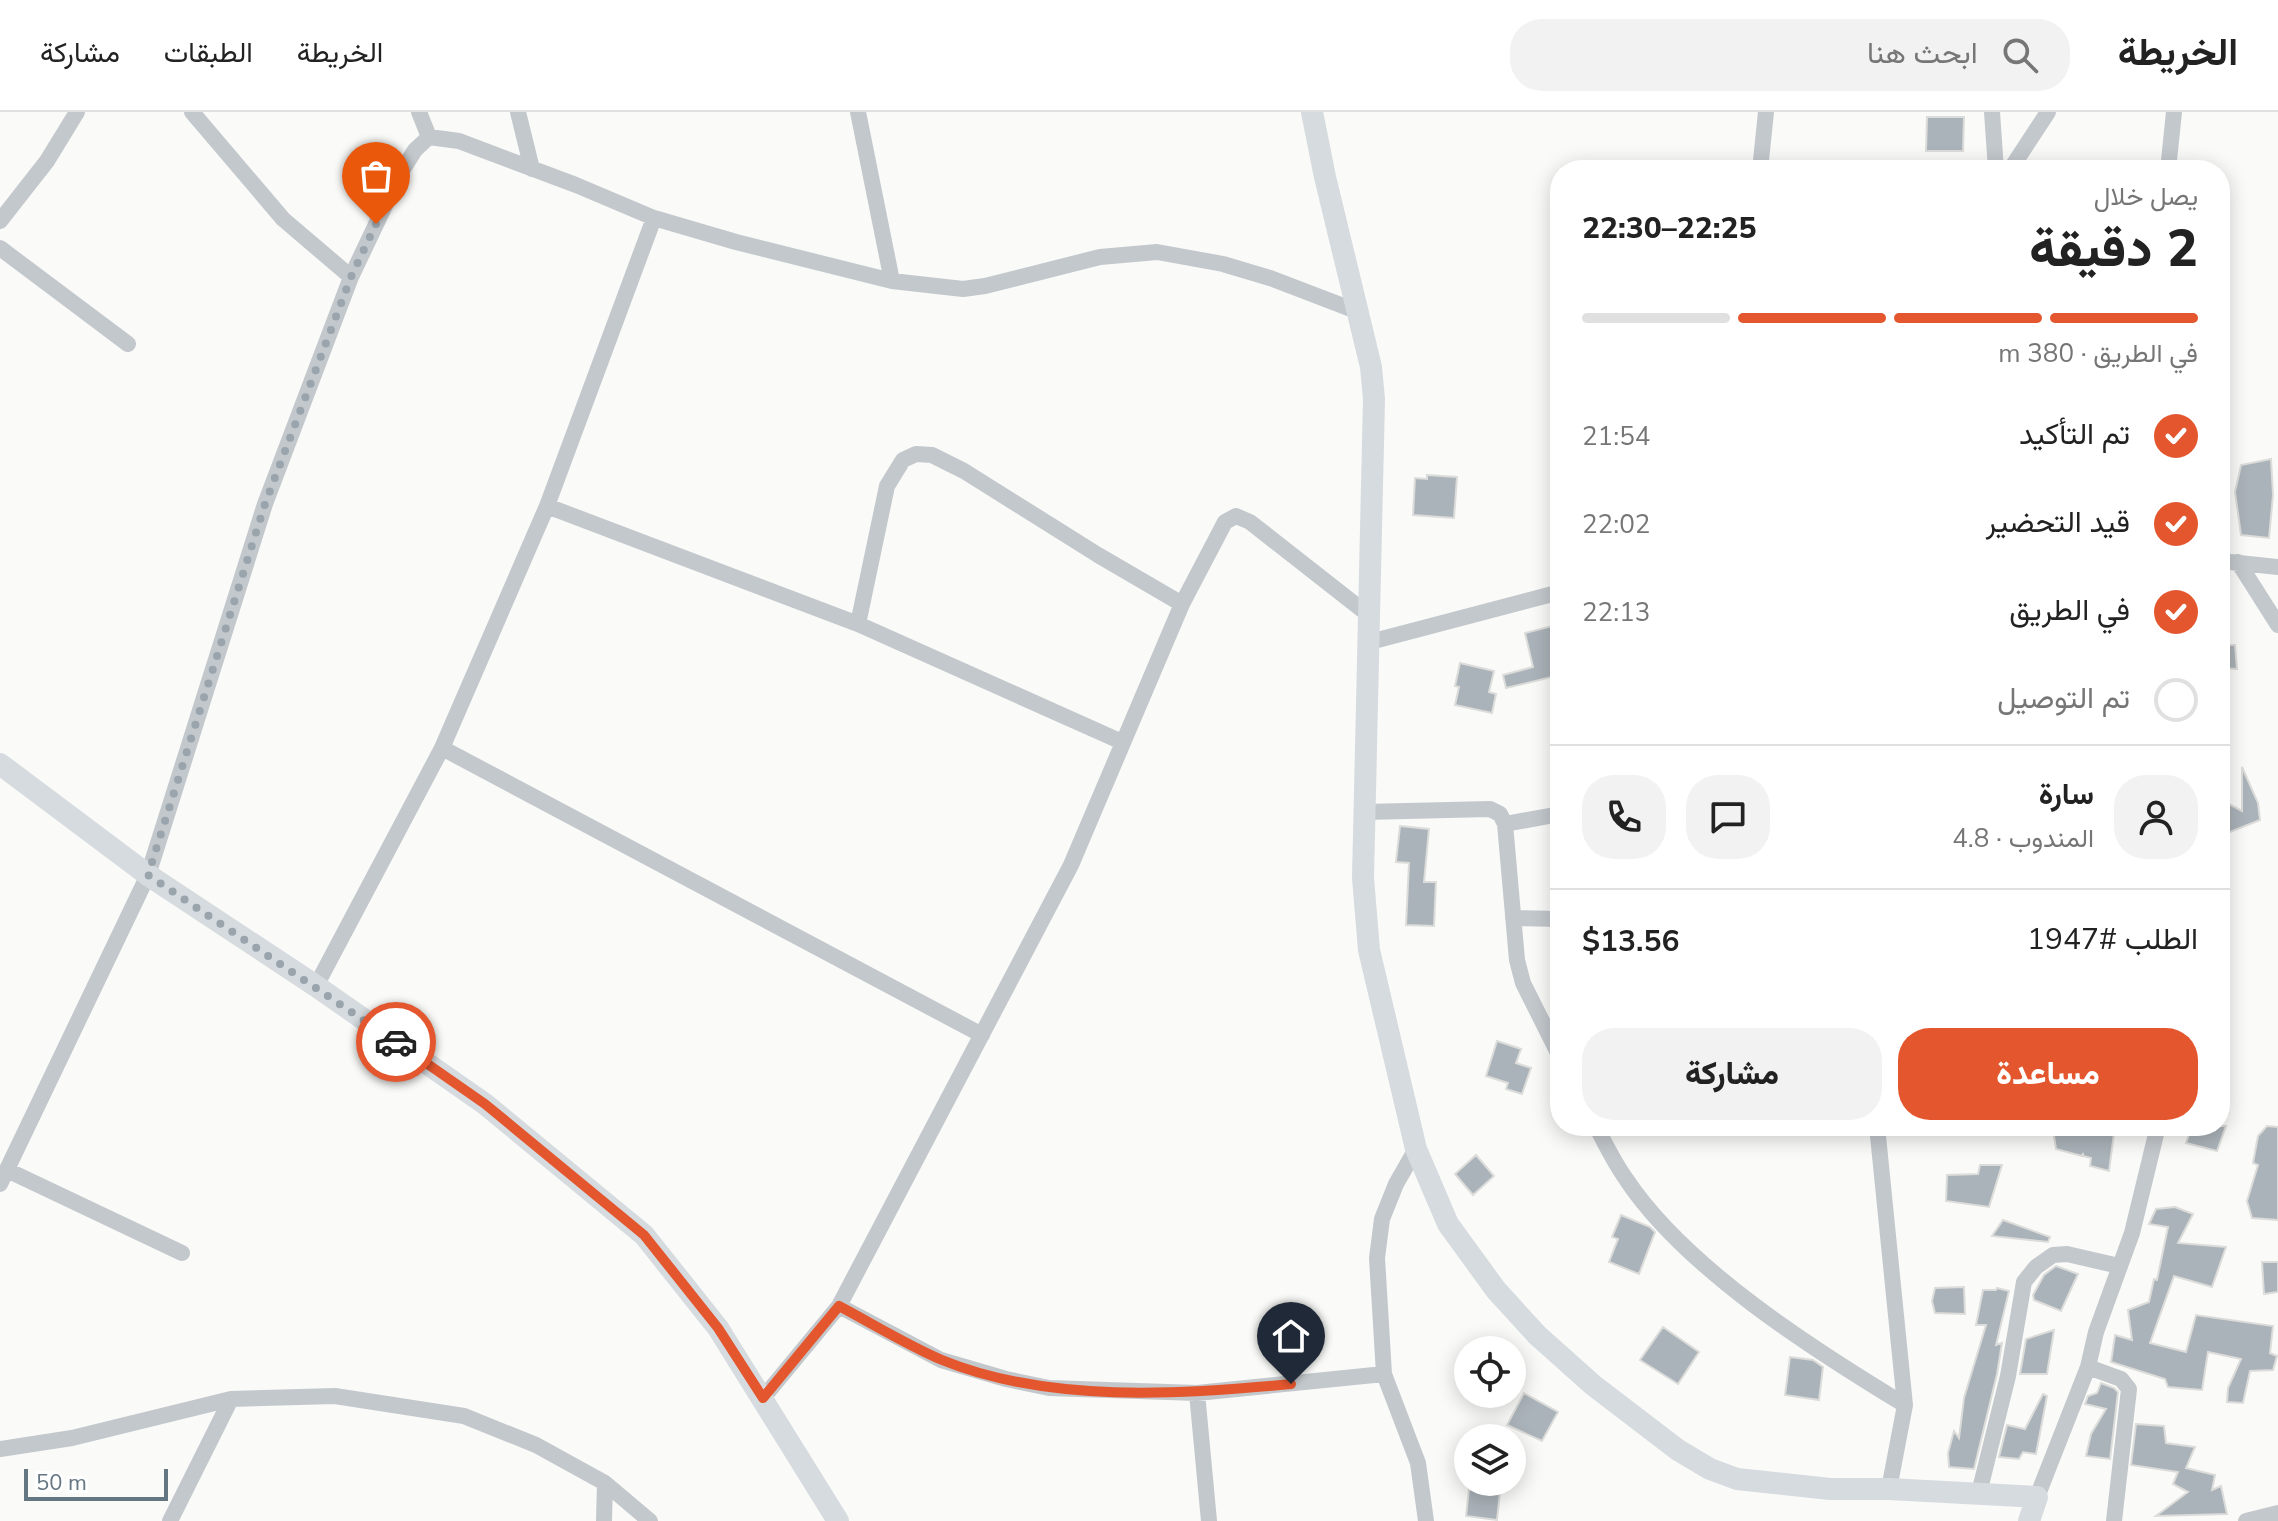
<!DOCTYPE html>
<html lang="ar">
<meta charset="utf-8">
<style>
:root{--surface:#fff;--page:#f2f2f2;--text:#222;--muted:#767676;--line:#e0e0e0;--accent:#e4572e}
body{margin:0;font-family:"Nunito Sans",Vazirmatn,sans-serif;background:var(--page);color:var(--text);direction:rtl;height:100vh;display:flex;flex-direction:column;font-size:30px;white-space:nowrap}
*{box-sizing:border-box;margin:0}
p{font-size:26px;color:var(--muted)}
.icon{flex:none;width:44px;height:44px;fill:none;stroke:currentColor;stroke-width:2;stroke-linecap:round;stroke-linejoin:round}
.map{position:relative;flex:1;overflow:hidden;direction:ltr}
.side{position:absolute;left:1550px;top:48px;width:680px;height:976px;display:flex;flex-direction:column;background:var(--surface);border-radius:32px;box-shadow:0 4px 20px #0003;direction:rtl}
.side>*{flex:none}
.controls{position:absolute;left:1454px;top:1224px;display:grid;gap:16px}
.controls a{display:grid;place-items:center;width:72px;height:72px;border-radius:50%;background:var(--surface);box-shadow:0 4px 20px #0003;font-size:40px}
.scale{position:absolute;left:24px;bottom:20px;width:144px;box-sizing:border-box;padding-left:8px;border:4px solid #657683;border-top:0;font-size:22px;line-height:28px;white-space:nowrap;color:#657683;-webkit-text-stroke:6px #fff;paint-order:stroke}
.pin{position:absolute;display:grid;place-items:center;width:68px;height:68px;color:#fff;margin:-82px -34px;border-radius:50% 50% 50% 0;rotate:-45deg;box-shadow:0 0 8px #0007}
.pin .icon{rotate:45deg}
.courier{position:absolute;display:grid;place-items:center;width:80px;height:80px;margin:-40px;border:6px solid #e4572e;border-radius:50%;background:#fff;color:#222;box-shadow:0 2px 10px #0007}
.overview em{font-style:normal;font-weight:800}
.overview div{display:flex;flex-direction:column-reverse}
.overview{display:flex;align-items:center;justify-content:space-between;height:136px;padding:0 32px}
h1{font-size:52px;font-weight:800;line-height:60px}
.bar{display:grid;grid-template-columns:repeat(4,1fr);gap:12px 8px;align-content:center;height:96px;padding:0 32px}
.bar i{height:10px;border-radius:6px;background:var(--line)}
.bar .current{background:var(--accent)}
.bar p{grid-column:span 4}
.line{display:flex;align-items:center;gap:20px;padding:0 32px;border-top:2px solid var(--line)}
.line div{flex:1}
.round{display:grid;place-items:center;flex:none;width:84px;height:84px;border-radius:32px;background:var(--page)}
ol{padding:0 32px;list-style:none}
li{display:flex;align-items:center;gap:24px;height:88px}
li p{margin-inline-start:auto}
li .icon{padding:8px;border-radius:50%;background:var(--accent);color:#fff;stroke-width:4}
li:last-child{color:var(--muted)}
li i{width:44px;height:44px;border:4px solid var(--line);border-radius:50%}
.action{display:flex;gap:16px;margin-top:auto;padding:16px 32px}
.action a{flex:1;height:92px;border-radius:32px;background:var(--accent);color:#fff;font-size:32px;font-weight:800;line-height:92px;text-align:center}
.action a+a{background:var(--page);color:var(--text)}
header{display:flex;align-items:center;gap:48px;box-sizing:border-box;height:112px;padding:0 40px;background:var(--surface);border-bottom:2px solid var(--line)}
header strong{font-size:38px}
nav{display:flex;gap:44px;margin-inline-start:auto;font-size:28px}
.search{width:560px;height:72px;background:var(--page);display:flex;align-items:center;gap:20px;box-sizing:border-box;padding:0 28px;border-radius:32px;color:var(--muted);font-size:30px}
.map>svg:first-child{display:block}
</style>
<header>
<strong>الخريطة</strong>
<div class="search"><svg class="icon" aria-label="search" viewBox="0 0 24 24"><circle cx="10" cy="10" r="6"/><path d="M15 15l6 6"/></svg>ابحث هنا</div>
<nav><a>الخريطة</a><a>الطبقات</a><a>مشاركة</a></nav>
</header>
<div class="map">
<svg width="2278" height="1409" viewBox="0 0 2278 1409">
<rect width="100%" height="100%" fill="#fafaf8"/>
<path fill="#aab3b9" stroke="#dcdcda" stroke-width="2" d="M1927,5H1964L1963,39H1926Z
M2271,347L2273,383L2269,426L2241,423L2235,380L2241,353Z
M1427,363L1457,365L1454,406L1413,403L1415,366L1427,367Z
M1560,512V563L1506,576L1503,563L1533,555L1525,521Z
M2220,533H2235L2237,557L2220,556Z
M1460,551L1494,559L1489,580L1496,582L1492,601L1455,593L1459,575L1455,574Z
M2242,655L2258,691L2260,708L2220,724V687L2242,699Z
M1400,714L1429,717L1424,770H1436L1434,814L1406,813L1409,751L1396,750Z
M1497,929L1521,937L1516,951L1531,956L1522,982L1506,977L1508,971L1486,964Z
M2058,1014H2115L2109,1059L2090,1054L2091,1046L2083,1044V1041L2082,1044L2056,1037L2054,1024Z
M2192,1014H2226L2217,1039L2186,1031Z
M2267,1014L2278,1015V1108L2252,1106L2247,1089L2258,1053L2253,1051L2258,1024Z
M1476,1043L1494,1064L1473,1083L1455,1062Z
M1980,1053H2002L1989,1095L1946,1089L1947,1063L1978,1062Z
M2175,1095L2193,1102L2178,1131L2226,1135L2212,1175L2174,1164L2150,1231L2186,1240L2196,1203L2273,1214L2270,1241L2277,1244L2273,1258L2250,1259L2243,1291L2227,1290L2228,1276L2241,1247L2208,1240L2202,1278L2168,1275L2165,1267L2111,1250L2115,1223L2132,1228L2128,1198L2149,1190L2154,1167L2157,1168L2168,1115L2149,1112L2156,1097Z
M1621,1103L1650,1115L1655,1120L1639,1162L1609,1150L1618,1127L1612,1125Z
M2003,1108L2050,1125L2048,1130L1992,1124Z
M2262,1150H2278V1180L2264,1182Z
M2056,1154L2078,1162L2061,1199L2034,1188L2033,1183L2044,1163Z
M1964,1175L1965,1202L1935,1201L1932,1189L1935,1176Z
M1997,1176L2009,1179L1996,1233L2002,1231L1997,1262L1974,1357L1949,1355L1948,1341L1954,1319L1959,1326L1964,1286L1986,1213H1976L1983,1178H1996Z
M1663,1215L1699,1240L1678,1272L1640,1248Z
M2054,1218L2047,1262H2020L2026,1227Z
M1790,1245L1813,1248L1823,1255L1819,1288L1785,1283Z
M2101,1271L2114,1276L2118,1280L2110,1347L2086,1344L2091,1322L2106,1297L2085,1292L2088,1284L2097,1281Z
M1524,1281L1558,1300L1542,1329L1507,1313Z
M2043,1282L2047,1284L2036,1342L2023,1340L2019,1347L1999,1345L2007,1313L2025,1317Z
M2136,1312L2164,1314L2166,1331L2195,1335L2186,1356L2215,1363L2212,1378L2221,1374L2227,1402L2156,1404L2188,1380L2173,1372L2178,1360L2131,1353Z
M1469,1377L1500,1380L1497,1408L1466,1404Z"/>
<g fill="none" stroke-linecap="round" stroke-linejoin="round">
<path stroke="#c3c8cc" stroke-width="16" d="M192,0L283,107L351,165
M419,0L429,25
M518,0L532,57
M858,0L892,169
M1992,0L1996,58
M1760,58L1766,0
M2010,58L2048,0
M2168,58L2174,0
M0,109L47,49L77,0
M0,136L128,232
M547,394L858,512L1122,630
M2220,449L2278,455
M2238,450L2278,513
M858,512L887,374L903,348L916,342L932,343L964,359L1098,443L1182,492
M1370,530L1560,480
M442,636L982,923
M1365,700L1490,697L1500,702L1505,712L1517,848L1523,871L1560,945
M1505,712L1560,702
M1513,806L1560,807
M316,874L442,636L547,394L654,106
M1596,1014C1605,1032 1614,1050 1626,1067C1685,1156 1814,1238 1905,1293
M1877,1014L1905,1293L1889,1377
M1416,1037L1396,1072L1382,1107L1377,1146L1384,1262L1418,1351L1426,1409
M7,1058L182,1141
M0,1072L148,763L265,392L351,165L400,62L415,38L429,25L459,29L576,73L654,106L736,130L892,169L963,177L985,174L1100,145L1157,140L1223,152L1270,166L1359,200
M839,1194L941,1248L1006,1267L1049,1276L1197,1281L1384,1262
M2088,1255L2121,1267L2129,1277L2114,1409
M1197,1281L1209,1409
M763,1286L839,1194L1071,753L1182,492L1225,410L1236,404L1250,410L1370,504
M0,1337L72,1326L231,1287L335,1284L464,1304L536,1333L605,1371L650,1409
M1979,1381L2008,1264L2024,1170L2036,1155L2053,1143L2067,1142L2119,1154
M2037,1385L2088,1255L2096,1220L2132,1121L2158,1014
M170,1409L231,1287
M604,1409L605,1371
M2246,1409L2278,1401"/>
<path stroke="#d6dbdf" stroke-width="22" d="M1312,0L1325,65L1371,255L1374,287L1363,766L1369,838L1416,1037L1448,1112L1496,1178L1537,1223L1593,1273L1678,1338L1710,1357L1737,1367L1830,1377H1889L2037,1385L2029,1409
M0,652L148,763L316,874L485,992L644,1123L718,1216L838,1409"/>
</g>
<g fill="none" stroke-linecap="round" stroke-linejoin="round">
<path stroke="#99a4ac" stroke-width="8" stroke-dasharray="0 14.4" d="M376,112L351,165L265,392L148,763L396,930"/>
<path stroke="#e4572e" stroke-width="10" d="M396,930L485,992L644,1123L718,1216L763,1286L839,1194C873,1212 907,1233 942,1248C1047,1291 1180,1283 1291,1272"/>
</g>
</svg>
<div class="controls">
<a><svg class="icon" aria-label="locate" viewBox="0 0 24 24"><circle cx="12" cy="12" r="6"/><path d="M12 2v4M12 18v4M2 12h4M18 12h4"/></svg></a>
<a><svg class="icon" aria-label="layers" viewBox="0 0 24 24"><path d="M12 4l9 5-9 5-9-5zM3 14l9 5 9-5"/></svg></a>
</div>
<div class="scale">50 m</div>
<div class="pin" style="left:376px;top:112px;background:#ea580c"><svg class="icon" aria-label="bag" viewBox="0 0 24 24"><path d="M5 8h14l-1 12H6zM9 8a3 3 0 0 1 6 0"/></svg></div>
<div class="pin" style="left:1291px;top:1272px;background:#1f2937"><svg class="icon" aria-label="home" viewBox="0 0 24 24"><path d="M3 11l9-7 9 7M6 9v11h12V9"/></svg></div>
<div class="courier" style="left:396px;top:930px"><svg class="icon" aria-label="car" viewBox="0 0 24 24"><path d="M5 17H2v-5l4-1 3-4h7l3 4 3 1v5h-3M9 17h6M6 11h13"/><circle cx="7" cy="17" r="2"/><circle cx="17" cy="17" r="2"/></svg></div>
<section class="side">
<div class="overview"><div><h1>2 دقيقة</h1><p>يصل خلال</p></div><em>22:25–22:30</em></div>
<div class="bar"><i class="current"></i><i class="current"></i><i class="current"></i><i></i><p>في الطريق · 380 m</p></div>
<ol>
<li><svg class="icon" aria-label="check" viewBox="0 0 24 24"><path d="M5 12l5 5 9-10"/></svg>تم التأكيد<p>21:54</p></li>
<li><svg class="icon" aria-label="check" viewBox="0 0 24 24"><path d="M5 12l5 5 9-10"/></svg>قيد التحضير<p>22:02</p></li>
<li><svg class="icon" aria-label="check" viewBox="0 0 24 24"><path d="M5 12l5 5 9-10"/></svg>في الطريق<p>22:13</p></li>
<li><i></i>تم التوصيل</li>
</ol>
<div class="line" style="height:144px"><a class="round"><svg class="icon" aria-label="person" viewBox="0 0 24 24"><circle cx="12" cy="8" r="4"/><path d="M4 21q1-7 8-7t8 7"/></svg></a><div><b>سارة</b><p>المندوب · 4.8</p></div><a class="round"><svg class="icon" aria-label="chat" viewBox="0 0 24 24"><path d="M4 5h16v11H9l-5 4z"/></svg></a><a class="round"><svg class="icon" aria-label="phone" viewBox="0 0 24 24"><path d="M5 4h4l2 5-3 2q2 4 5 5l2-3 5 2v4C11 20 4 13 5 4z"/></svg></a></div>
<div class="line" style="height:104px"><div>الطلب #1947</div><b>$13.56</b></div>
<div class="action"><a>مساعدة</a><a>مشاركة</a></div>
</section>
</div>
